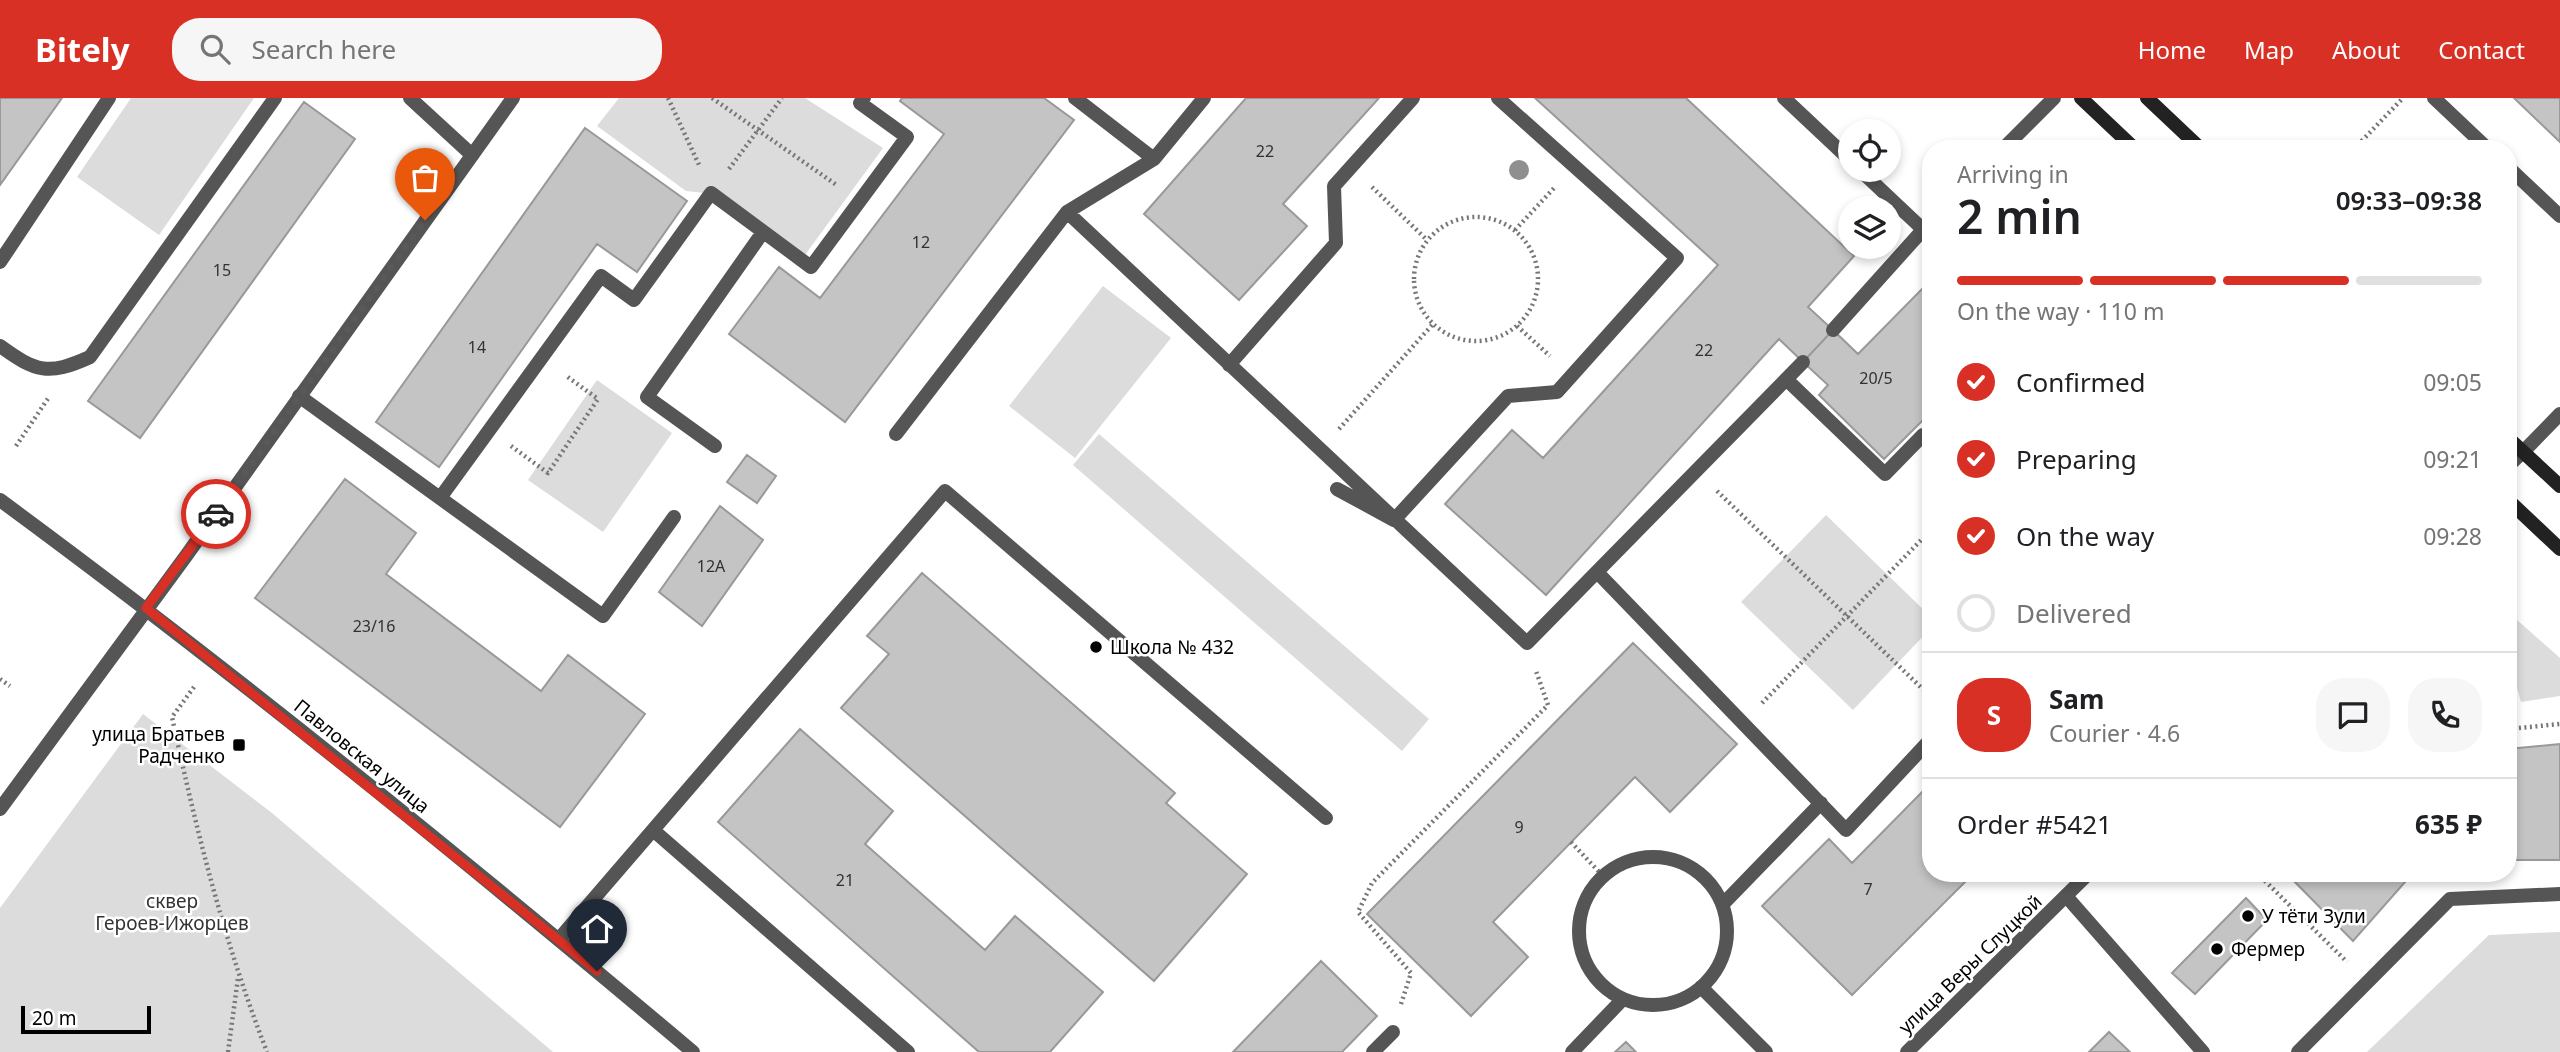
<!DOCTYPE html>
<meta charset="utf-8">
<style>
:root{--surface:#fff;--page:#f6f6f6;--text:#202124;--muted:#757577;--line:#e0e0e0;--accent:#d93025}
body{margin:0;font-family:"Noto Sans",sans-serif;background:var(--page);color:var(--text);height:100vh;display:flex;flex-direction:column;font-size:26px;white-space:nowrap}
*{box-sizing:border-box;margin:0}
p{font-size:23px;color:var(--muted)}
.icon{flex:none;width:38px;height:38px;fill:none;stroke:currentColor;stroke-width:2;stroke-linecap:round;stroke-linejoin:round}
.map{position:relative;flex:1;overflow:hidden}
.details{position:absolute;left:1922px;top:42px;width:595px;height:742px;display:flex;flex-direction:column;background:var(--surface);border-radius:28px;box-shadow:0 4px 10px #0003}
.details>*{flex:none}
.buttons{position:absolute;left:1838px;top:21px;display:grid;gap:14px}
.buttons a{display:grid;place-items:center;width:63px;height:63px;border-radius:50%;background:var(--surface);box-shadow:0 4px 10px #0003;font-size:35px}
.scale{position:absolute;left:21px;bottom:18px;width:130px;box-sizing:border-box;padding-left:7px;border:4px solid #000;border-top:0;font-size:19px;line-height:24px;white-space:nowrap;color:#000;-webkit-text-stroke:5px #fff;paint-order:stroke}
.pin{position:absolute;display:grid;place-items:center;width:60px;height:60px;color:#fff;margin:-72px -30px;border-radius:50% 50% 50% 0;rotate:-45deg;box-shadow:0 0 7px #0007}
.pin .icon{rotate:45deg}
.courier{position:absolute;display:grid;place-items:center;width:70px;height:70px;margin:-35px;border:5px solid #d93025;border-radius:50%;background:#fff;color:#222;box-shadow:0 2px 9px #0007}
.head em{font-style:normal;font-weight:600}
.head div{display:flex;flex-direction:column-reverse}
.head{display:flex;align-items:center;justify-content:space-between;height:119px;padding:0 35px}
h1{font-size:46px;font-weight:600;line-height:52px}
.bar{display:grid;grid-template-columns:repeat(4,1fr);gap:10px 7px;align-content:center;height:84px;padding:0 35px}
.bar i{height:9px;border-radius:5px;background:var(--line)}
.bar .selected{background:var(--accent)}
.bar p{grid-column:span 4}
.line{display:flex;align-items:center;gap:18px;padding:0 35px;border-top:2px solid var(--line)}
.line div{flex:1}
.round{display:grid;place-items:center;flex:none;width:74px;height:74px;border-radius:28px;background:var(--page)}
ol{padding:0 35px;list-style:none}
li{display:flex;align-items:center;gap:21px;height:77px}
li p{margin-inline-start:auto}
li .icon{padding:7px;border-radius:50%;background:var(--accent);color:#fff;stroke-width:4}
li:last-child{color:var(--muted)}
li i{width:38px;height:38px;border:4px solid var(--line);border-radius:50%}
header{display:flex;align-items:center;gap:42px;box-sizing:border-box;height:98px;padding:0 35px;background:var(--accent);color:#fff}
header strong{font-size:33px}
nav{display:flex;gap:38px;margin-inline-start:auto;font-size:24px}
.search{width:490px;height:63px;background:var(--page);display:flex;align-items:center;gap:18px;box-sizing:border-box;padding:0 24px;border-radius:28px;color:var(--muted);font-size:26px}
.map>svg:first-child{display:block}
</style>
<header>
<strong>Bitely</strong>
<div class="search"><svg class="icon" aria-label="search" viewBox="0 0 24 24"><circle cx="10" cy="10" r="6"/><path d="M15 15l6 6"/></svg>Search here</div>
<nav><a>Home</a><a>Map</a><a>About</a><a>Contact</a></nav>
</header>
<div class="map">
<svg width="2560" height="954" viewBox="0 0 2560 954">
<rect width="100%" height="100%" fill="#fff"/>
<path fill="#dcdcdc" d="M131,0H254L159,137L77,79Z
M619,0H805L883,50L805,157L723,97L686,93L597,28Z
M1103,188L1171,240L1075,360L1009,308Z
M597,282L672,335L603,434L528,382Z
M1099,336L1429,621L1402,653L1073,367Z
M1826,417L1930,518V531L1853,612L1741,504Z
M2508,514L2560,560V598L2521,604L2508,557Z
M143,616L272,715L553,954H0V810Z
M2560,834V954H2367L2489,837Z"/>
<path fill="#c4c4c4" stroke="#999" stroke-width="2" d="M0,0H62L0,87Z
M902,0H1044L1074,22L845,324L729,236L779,169L820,200L944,36L900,3Z
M1246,0H1379L1283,106L1307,128L1239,202L1144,116Z
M1535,0H1686L1854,158L1808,209L1833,232L1803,264L1779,241L1546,497L1445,406L1512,332L1543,360L1718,167Z
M2514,0H2560V44Z
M304,4L355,41L140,340L88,303Z
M585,30L687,103L637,174L597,146L439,369L376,324Z
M1924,189L1930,196V329L1923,322L1884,361L1819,297L1828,287L1803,264L1833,232L1858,256Z
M747,357L776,378L757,405L727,384Z
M345,381L416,435L386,476L541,593L568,557L645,616L560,729L255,500Z
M720,408L763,442L702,528L659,494Z
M922,475L1175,695L1166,705L1247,776L1154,883L841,610L889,556L867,538Z
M1633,545L1737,646L1670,714L1635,679L1493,824L1528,859L1471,918L1367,816Z
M800,631L893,713L865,746L985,852L1015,818L1103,894L1050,954H979L718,724Z
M2560,646V762H2508V651Z
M1930,686V775H1974L1852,897L1762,808L1829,741L1852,765Z
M2286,775H2413L2353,843Z
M2246,800L2267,822L2195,896L2172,875Z
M1321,863L1377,918L1342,954H1233Z
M2109,934L2130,954H2089Z
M1626,944L1636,954H1615Z"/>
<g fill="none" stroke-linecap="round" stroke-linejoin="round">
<path stroke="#777" stroke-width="4.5" stroke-dasharray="2 3.5" stroke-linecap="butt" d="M668,0L700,69
M712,0L838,88
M2354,51L2403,0
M729,71L782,0
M1372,89L1427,142
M1414 181a62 62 0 1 1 124 0a62 62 0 1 1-124 0Z
M1515,132L1555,89
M1517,228L1550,258
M1339,331L1433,226
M16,348L49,299
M511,348L548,375L598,301L565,277
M1717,393L1930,598
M0,581L10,588
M194,589L172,619C197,736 224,843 267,954
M1762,605L1930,433
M2508,611L2512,632
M2508,631L2560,626
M1571,744L1602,777
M2257,775L2347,864
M1401,906L1411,875L1358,814L1372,785L1548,607L1536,573
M228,954L238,880"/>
<path stroke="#555" stroke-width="14" d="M410,0L472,57
M1075,0L1154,61
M2003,51L2054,0
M1067,114L1527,545L1803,264
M0,164L109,0
M1833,232L1930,124
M0,248C36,274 48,278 90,259L275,0
M1229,267L1336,145L1334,88L1413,0
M1786,281L1885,376L1923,337L1930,344
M299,298L603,518L674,419
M896,336L1067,114L1154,61L1204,0
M715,348L647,299L763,134
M1337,391L1394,422L1508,298L1557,294L1677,160L1498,0
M440,400L601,178L634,202L711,95L811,169L907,39L860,5L864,0
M1597,474L1846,732L1930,642
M653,732L908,954
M1579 833a74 74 0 1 1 148 0a74 74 0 1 1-148 0Z
M2066,798L2203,954
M1724,805L1821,705
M559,841L945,393L1326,720
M1701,889L1766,954
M1373,954L1393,934
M1572,954L1622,902
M2298,954L2450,801L2560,796"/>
<path stroke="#555" stroke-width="14" d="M1784,0L1850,62
M2434,0L2488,51
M2508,69L2560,118
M1860,72L1930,138
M2523,354L2560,316
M0,402C238,577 467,764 693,954
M0,711L186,458L513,0"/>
<path stroke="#555" stroke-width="14" d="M2508,368L2523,354
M1907,954L2089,775"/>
<path stroke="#222" stroke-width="14" d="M2081,0L2135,51
M2147,0L2201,51
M2508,340L2560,388
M2508,402L2560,451"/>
</g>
<circle fill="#8f8f8f" cx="1519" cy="72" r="10"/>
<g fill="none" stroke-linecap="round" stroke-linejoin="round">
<path stroke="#595959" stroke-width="7" stroke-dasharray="0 12.6" d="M216,416L425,122"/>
<path stroke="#d93025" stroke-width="9" d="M216,416L146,510L597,873"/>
</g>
<g fill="#000" stroke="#fff" stroke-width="2.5">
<circle cx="1096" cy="549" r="7"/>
<rect x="232" y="640" width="14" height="14" rx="3.5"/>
<circle cx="2248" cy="818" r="7"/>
<circle cx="2217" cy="851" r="7"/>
</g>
<g text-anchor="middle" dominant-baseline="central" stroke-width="5" stroke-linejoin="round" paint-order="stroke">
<g font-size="16" fill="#313131">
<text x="1265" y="53">22</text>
<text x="921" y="144">12</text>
<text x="222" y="172">15</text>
<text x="477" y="249">14</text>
<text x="1704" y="252">22</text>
<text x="1876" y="280">20/5</text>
<text x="711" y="468">12А</text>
<text x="374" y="528">23/16</text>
<text x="1519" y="729">9</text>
<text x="845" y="782">21</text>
<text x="1868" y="791">7</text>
</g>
<g font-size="19" fill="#000" stroke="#fff" text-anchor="start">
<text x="1110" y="549">Школа № 432</text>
<text x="225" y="636" text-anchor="end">улица Братьев<tspan x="225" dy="22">Радченко</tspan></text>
<text x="2262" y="818">У тёти Зули</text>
<text x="2231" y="851">Фермер</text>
</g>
<g font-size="19" fill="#000" stroke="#fff">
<text transform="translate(362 658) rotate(39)">Павловская улица</text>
<text transform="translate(1970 866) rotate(-44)">улица Веры Слуцкой</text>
</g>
<g font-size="19" fill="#333" stroke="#fff">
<text x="172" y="803">сквер<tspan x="172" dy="22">Героев-Ижорцев</tspan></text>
</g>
</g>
</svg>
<div class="buttons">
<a><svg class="icon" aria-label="locate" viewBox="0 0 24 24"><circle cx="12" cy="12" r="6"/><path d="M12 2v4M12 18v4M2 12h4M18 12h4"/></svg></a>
<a><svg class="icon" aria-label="layers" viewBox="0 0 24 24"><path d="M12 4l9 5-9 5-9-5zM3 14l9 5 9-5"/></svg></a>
</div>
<div class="scale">20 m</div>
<div class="pin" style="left:425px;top:122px;background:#ea580c"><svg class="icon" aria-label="bag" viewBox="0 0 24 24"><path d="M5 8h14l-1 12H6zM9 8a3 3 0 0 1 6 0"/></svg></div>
<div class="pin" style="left:597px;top:873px;background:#1f2937"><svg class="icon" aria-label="home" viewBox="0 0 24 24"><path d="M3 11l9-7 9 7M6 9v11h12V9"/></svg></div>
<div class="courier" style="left:216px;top:416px"><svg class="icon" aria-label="car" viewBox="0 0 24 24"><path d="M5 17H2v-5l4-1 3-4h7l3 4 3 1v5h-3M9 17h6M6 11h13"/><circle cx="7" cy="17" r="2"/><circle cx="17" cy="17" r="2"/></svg></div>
<section class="details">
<div class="head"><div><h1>2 min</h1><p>Arriving in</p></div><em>09:33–09:38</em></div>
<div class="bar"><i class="selected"></i><i class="selected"></i><i class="selected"></i><i></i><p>On the way · 110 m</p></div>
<ol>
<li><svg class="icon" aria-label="check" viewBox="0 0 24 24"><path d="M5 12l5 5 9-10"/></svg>Confirmed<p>09:05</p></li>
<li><svg class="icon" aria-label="check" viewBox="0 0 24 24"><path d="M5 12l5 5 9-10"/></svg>Preparing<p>09:21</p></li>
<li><svg class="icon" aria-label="check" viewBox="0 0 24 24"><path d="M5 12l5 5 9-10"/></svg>On the way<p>09:28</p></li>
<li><i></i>Delivered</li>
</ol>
<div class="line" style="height:126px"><b class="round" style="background:var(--accent);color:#fff">S</b><div><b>Sam</b><p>Courier · 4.6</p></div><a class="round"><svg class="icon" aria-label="chat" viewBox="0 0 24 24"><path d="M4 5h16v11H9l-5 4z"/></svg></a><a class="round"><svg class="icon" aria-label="phone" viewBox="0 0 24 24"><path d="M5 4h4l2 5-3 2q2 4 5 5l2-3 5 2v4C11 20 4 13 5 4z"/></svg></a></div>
<div class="line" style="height:91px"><div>Order #5421</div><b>635 ₽</b></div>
</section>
</div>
